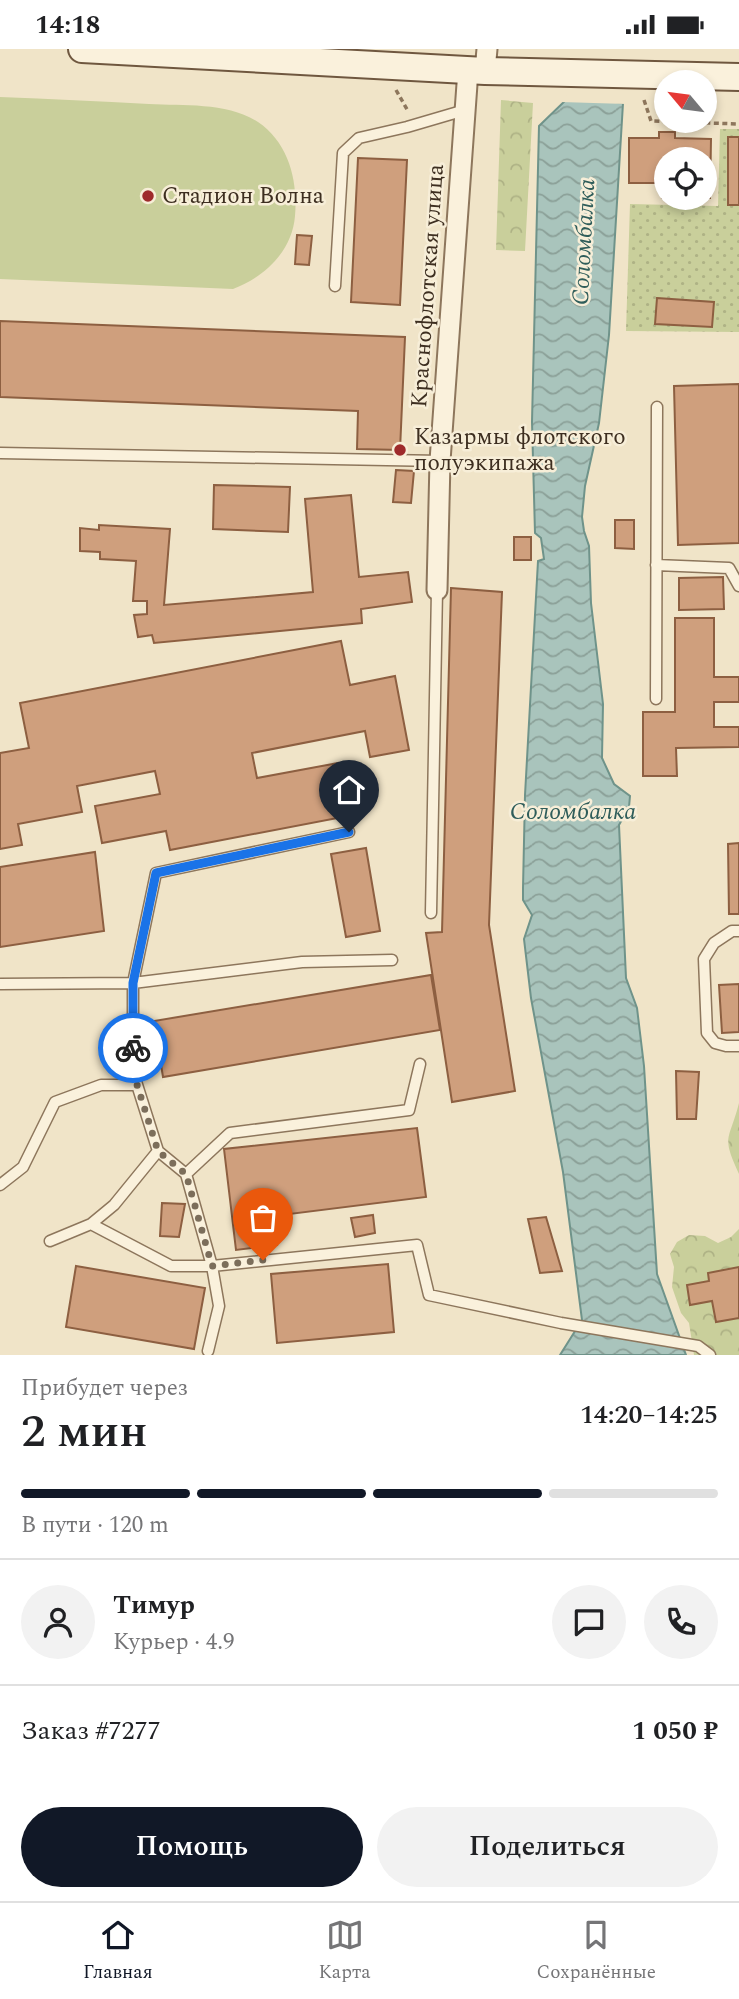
<!DOCTYPE html>
<html lang="ru">
<meta charset="utf-8">
<style>
:root{--surface:#fff;--page:#f2f2f2;--text:#202124;--muted:#757577;--line:#e0e0e0;--accent:#111827}
body{margin:0;font-family:Spectral,serif;background:var(--page);color:var(--text);height:100vh;display:flex;flex-direction:column;font-size:26px;white-space:nowrap}
*{box-sizing:border-box;margin:0}
p{font-size:23px;color:var(--muted)}
.icon{flex:none;width:38px;height:38px;fill:none;stroke:currentColor;stroke-width:2;stroke-linecap:round;stroke-linejoin:round}
.map{position:relative;height:1306px;overflow:hidden}
.sheet{display:flex;flex-direction:column;background:var(--surface);flex:1}
.sheet>*{flex:none}
.needle{width:46px;rotate:299deg}
.buttons{position:absolute;left:654px;top:21px;display:grid;gap:14px}
.buttons a{display:grid;place-items:center;width:63px;height:63px;border-radius:50%;background:var(--surface);box-shadow:0 4px 10px #0003;font-size:35px}
.pin{position:absolute;display:grid;place-items:center;width:60px;height:60px;color:#fff;margin:-72px -30px;border-radius:50% 50% 50% 0;rotate:-45deg;box-shadow:0 0 7px #0007}
.pin .icon{rotate:45deg}
.courier{position:absolute;display:grid;place-items:center;width:70px;height:70px;margin:-35px;border:5px solid #1a73e8;border-radius:50%;background:#fff;color:#222;box-shadow:0 2px 9px #0007}
.headline em{font-style:normal;font-weight:600}
.headline div{display:flex;flex-direction:column-reverse}
.headline{display:flex;align-items:center;justify-content:space-between;height:119px;padding:0 21px}
h1{font-size:46px;font-weight:600;line-height:52px}
.bar{display:grid;grid-template-columns:repeat(4,1fr);gap:10px 7px;align-content:center;height:84px;padding:0 21px}
.bar i{height:9px;border-radius:5px;background:var(--line)}
.bar .selected{background:var(--accent)}
.bar p{grid-column:span 4}
.line{display:flex;align-items:center;gap:18px;padding:0 21px;border-top:2px solid var(--line)}
.line div{flex:1}
.round{display:grid;place-items:center;flex:none;width:74px;height:74px;border-radius:37px;background:var(--page)}
.primary-button{display:flex;gap:14px;margin-top:auto;padding:14px 21px}
.primary-button a{flex:1;height:80px;border-radius:42px;background:var(--accent);color:#fff;font-size:28px;font-weight:600;line-height:80px;text-align:center}
.primary-button a+a{background:var(--page);color:var(--text)}
.status{display:flex;justify-content:space-between;align-items:center;height:49px;padding:0 35px;background:var(--surface);direction:ltr}
.status svg{height:19px;fill:currentColor}
.tab-bar{display:flex;justify-content:space-around;align-items:center;height:98px;border-top:2px solid var(--line);background:var(--surface);font-size:19px;color:var(--muted)}
.tab-bar a{display:grid;justify-items:center;gap:4px}
.tab-bar .selected{color:var(--accent)}
.map>svg:first-child{display:block}
</style>
<div class="status"><b>14:18</b><svg viewBox="0 0 49 12"><path d="M0 12V9h3v3zM5 12V6h3v6zM10 12V3h3v9zM15 12V0h3v12zM26 1h20v11H26zM47 4h2v5h-2z"/></svg></div>
<div class="map">
<svg width="739" height="1306" viewBox="0 0 739 1306">
<defs>
<pattern id="forest-crowns" width="20" height="18" patternUnits="userSpaceOnUse" patternTransform="scale(1.75)"><rect width="20" height="18" fill="#c9cf9b"/><path d="M2 6a3 3 0 1 1 6 0M12 15a3 3 0 1 1 6 0" fill="none" stroke="#aeb285"/></pattern>
<pattern id="park-dots" width="8" height="8" patternUnits="userSpaceOnUse" patternTransform="scale(1.75)"><rect width="8" height="8" fill="#c9cf9b"/><path d="M2 2h.1M6 6h.1" fill="none" stroke="#aeb285" stroke-width="1.8" stroke-linecap="round"/></pattern>
<pattern id="water-waves" width="16" height="10" patternUnits="userSpaceOnUse" patternTransform="scale(1.75)"><rect width="16" height="10" fill="#a9c4bc"/><path d="M0 5q4-4 8 0t8 0" fill="none" stroke="#8ba098"/></pattern>
</defs>
<rect width="100%" height="100%" fill="#f0e4c8"/>
<path fill="#c9cf9b" d="M0,48C50,50 99,52 149,55C184,57 227,53 258,73C289,94 298,132 295,167C292,203 264,228 233,240L0,230Z"/>
<path fill="url(#forest-crowns)" d="M501,51L533,54L525,202L496,201Z
M739,1054V1125C721,1086 729,1093 739,1054Z
M739,1180V1306H694L689,1274L681,1264L672,1238L674,1218L670,1205L677,1193L689,1186L705,1187L718,1194L731,1188Z"/>
<path fill="url(#park-dots)" d="M720,80H739V283L626,282L630,155L718,157Z"/>
<path fill="url(#water-waves)" stroke="#6f938a" stroke-width="2" d="M570,47L623,54L609,286L599,374L585,437L582,468L584,482L589,497L591,554L603,655L602,709L614,735L630,747L629,758L619,776L626,929L637,959L644,1017L657,1225L686,1306H560L582,1271L563,1123L531,949L524,890L532,866L523,851V839L525,746L538,512L544,510L541,489L535,484L532,373L539,77Z"/>
<path fill="#f0e4c8" d="M568,0H627L626,55L561,53L567,46Z"/>
<path fill="#cf9f7d" stroke="#8d5f41" stroke-width="2" d="M659,83H675V89L711,90L710,149H668H705V110H667V149H662L663,134H629V89H659Z
M728,88H739V156H728Z
M358,109L407,111L400,256L351,253Z
M297,186L312,187L309,216L295,215Z
M657,249L714,253L712,278L655,275Z
M0,272L405,288L400,401L357,400L358,362L0,348Z
M739,335V494L678,496L674,337Z
M396,421L414,422L411,454L393,453Z
M214,436L290,438L288,483L213,480Z
M351,446L359,528L408,523L412,553L361,560L362,574L154,594L152,586L138,588L134,566L147,565V552H133L136,512L100,510V503L80,502V479L99,481V476L170,480L164,556L313,543L305,450Z
M615,471H634V500L615,499Z
M514,488H531V511H514Z
M723,528L724,560L679,561V529Z
M451,539L502,543L489,876L515,1042L452,1053L426,884L442,883Z
M675,569H714V628H739V653H714V678H739V698L676,699L677,727H643V663H675Z
M341,592L350,636L395,627L409,701L370,708L365,682L252,704L257,729L338,714L348,767L170,801L166,782L102,794L95,757L160,745L155,722L77,737L82,763L18,775L22,796L0,800V704L29,699L20,654Z
M739,794V865H729L728,795Z
M366,799L380,882L346,888L331,805Z
M95,803L104,882L0,898V818Z
M431,926L440,981L163,1028L154,972Z
M739,935V983L722,984L719,936Z
M676,1022L699,1023L696,1070H677Z
M417,1079L426,1148L273,1167L277,1196L236,1201L224,1100Z
M162,1154L185,1155L179,1188L160,1187Z
M373,1166L375,1184L355,1188L351,1169Z
M546,1168L562,1222L540,1224L528,1170Z
M388,1215L394,1283L277,1294L271,1225Z
M76,1217L205,1239L194,1300L66,1278Z
M739,1218V1269L716,1273L712,1252L690,1256L687,1236L709,1232L708,1224Z"/>
<g fill="none" stroke-linecap="round" stroke-linejoin="round">
<g stroke="#8d765c" stroke-width="13">
<path id="lane" d="M335,237L343,104L359,89L407,78L465,61
M0,404L440,412
M656,516L729,519L739,537
M656,650L657,358
M431,864L437,541
M739,882H732L714,894L704,910L707,984L715,994L726,997H739
M0,935L133,934L156,824L349,783
M186,1125L230,1084L409,1061L420,1015
M0,1136L23,1118L55,1053L101,1036H137
M91,1175L171,1217H212L417,1196L429,1246L561,1274L698,1297L710,1306
M50,1192L91,1175L114,1156L158,1102
M208,1302L219,1257L212,1217L186,1125L158,1102L133,1023V934L302,913L392,911"/>
</g>
<g stroke="#8d765c" stroke-width="23">
<path id="street" d="M485,22L487,0
M437,541L440,412L468,21"/>
</g>
<g stroke="#6f573f" stroke-width="30">
<path id="secondary" d="M82,0L485,22L739,28"/>
</g>
<path stroke="#8d765c" stroke-width="3.5" stroke-dasharray="5 3.5" stroke-linecap="butt" d="M396,41L408,62
M644,51L651,72L739,75"/>
<use href="#lane" stroke="#faf1dc" stroke-width="10"/>
<use href="#street" stroke="#faf1dc" stroke-width="19"/>
<use href="#secondary" stroke="#faf1dc" stroke-width="26"/>
</g>
<g fill="none" stroke-linecap="round" stroke-linejoin="round">
<path stroke="#7c6e5b" stroke-width="7" stroke-dasharray="0 12.6" d="M133,999V1023L158,1102L186,1125L212,1217L263,1211"/>
<path stroke="#1a73e8" stroke-width="9" d="M133,999V934L156,824L349,783"/>
</g>
<g fill="#9e2a2b" stroke="#f7eed8" stroke-width="2.5">
<circle cx="148" cy="147" r="7"/>
<circle cx="400" cy="401" r="7"/>
</g>
<g text-anchor="middle" dominant-baseline="central" stroke-width="5" stroke-linejoin="round" paint-order="stroke">
<g font-size="23" fill="#3d2e20" stroke="#f7eed8" text-anchor="start">
<text x="162" y="147">Стадион Волна</text>
<text x="414" y="388">Казармы флотского<tspan x="414" dy="26">полуэкипажа</tspan></text>
</g>
<g font-size="23" fill="#3d2e20" stroke="#f7eed8">
<text transform="translate(428 237) rotate(-86)">Краснофлотская улица</text>
</g>
<g font-size="24" font-style="italic" fill="#2f5d5a" stroke="#f7eed8">
<text transform="translate(584 193) rotate(-87)">Соломбалка</text>
<text x="573" y="763">Соломбалка</text>
</g>
</g>
</svg>
<div class="buttons">
<a><svg class="needle" viewBox="-14 -14 28 28"><path d="M0-13l5 13h-10z" fill="#e53935"/><path d="M0 13l5-13h-10z" fill="#757577"/></svg></a>
<a><svg class="icon" aria-label="locate" viewBox="0 0 24 24"><circle cx="12" cy="12" r="6"/><path d="M12 2v4M12 18v4M2 12h4M18 12h4"/></svg></a>
</div>
<div class="pin" style="left:263px;top:1211px;background:#ea580c"><svg class="icon" aria-label="bag" viewBox="0 0 24 24"><path d="M5 8h14l-1 12H6zM9 8a3 3 0 0 1 6 0"/></svg></div>
<div class="pin" style="left:349px;top:783px;background:#1f2937"><svg class="icon" aria-label="home" viewBox="0 0 24 24"><path d="M3 11l9-7 9 7M6 9v11h12V9"/></svg></div>
<div class="courier" style="left:133px;top:999px"><svg class="icon" aria-label="bike" viewBox="0 0 24 24"><circle cx="6" cy="16" r="4"/><circle cx="18" cy="16" r="4"/><path d="M6 16l4-8h5l3 8M10 8l3 8H6M13 5h3"/></svg></div>
</div>
<section class="sheet">
<div class="headline"><div><h1>2 мин</h1><p>Прибудет через</p></div><em>14:20–14:25</em></div>
<div class="bar"><i class="selected"></i><i class="selected"></i><i class="selected"></i><i></i><p>В пути · 120 m</p></div>
<div class="line" style="height:126px"><a class="round"><svg class="icon" aria-label="person" viewBox="0 0 24 24"><circle cx="12" cy="8" r="4"/><path d="M4 21q1-7 8-7t8 7"/></svg></a><div><b>Тимур</b><p>Курьер · 4.9</p></div><a class="round"><svg class="icon" aria-label="chat" viewBox="0 0 24 24"><path d="M4 5h16v11H9l-5 4z"/></svg></a><a class="round"><svg class="icon" aria-label="phone" viewBox="0 0 24 24"><path d="M5 4h4l2 5-3 2q2 4 5 5l2-3 5 2v4C11 20 4 13 5 4z"/></svg></a></div>
<div class="line" style="height:91px"><div>Заказ #7277</div><b>1 050 ₽</b></div>
<div class="primary-button"><a>Помощь</a><a>Поделиться</a></div>
</section>
<nav class="tab-bar">
<a class="selected"><svg class="icon" aria-label="home" viewBox="0 0 24 24"><path d="M3 11l9-7 9 7M6 9v11h12V9"/></svg>Главная</a>
<a><svg class="icon" aria-label="map" viewBox="0 0 24 24"><path d="M3 6l6-2 6 2 6-2v14l-6 2-6-2-6 2zM9 4v14M15 6v14"/></svg>Карта</a>
<a><svg class="icon" aria-label="saved" viewBox="0 0 24 24"><path d="M7 4h10v16l-5-4-5 4z"/></svg>Сохранённые</a>
</nav>
